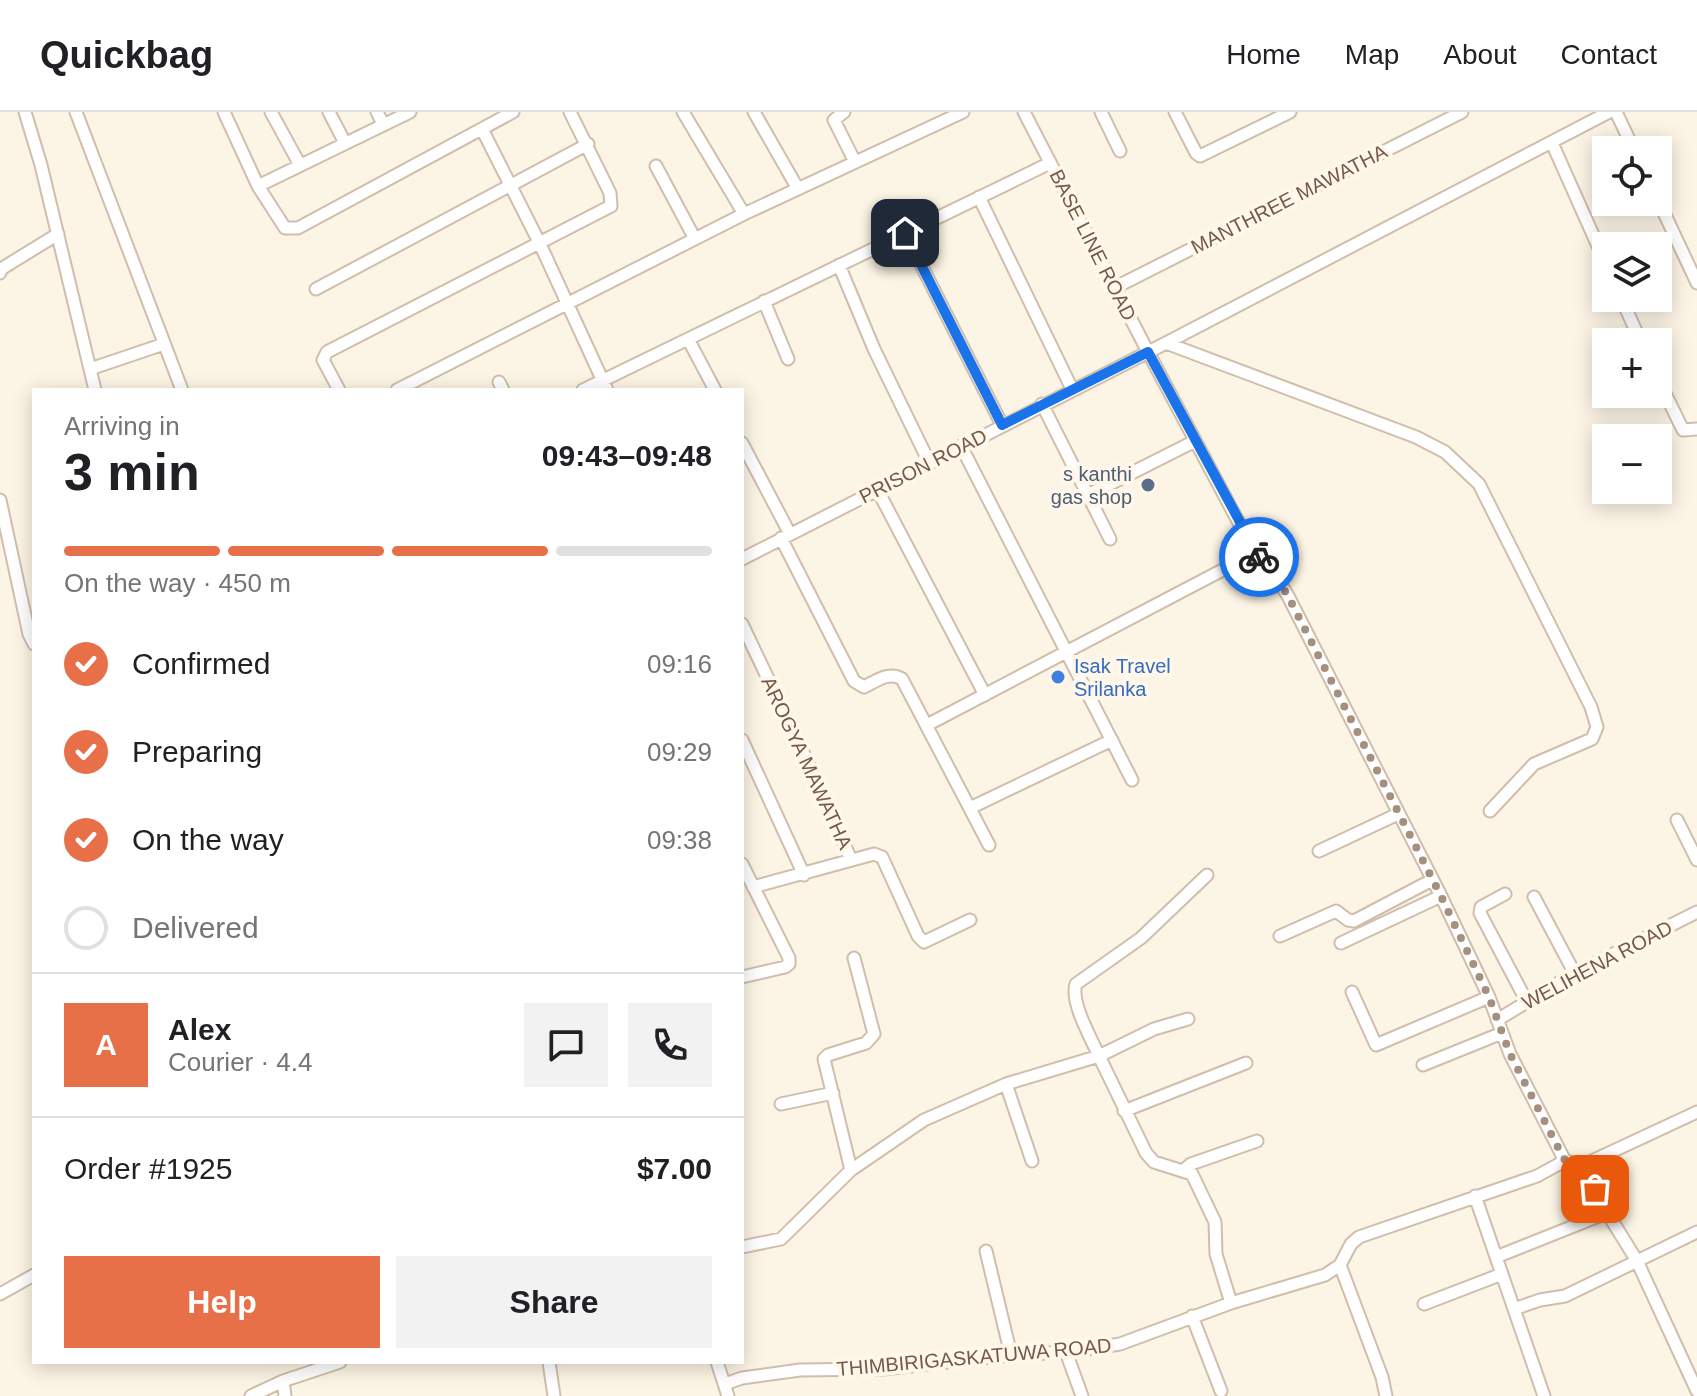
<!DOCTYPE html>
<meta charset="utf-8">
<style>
:root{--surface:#fff;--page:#f2f2f2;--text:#202124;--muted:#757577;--line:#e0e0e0;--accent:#e87048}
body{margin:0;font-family:Arial,sans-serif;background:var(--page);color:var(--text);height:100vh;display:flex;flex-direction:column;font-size:30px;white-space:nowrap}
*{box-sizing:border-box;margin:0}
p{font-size:26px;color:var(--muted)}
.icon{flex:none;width:44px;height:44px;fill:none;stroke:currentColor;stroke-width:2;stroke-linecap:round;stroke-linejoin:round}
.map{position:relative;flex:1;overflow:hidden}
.details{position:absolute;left:32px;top:276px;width:712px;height:976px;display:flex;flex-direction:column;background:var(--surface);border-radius:0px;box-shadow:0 4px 20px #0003}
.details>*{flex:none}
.buttons{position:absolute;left:1592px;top:24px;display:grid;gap:16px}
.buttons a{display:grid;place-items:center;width:80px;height:80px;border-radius:0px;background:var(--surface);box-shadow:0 4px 20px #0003;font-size:40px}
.pin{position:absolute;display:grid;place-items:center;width:68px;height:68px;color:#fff;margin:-34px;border-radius:16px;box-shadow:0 4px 12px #0006}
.courier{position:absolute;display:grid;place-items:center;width:80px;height:80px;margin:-40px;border:6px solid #1a73e8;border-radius:50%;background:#fff;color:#222;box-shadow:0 2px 10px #0007}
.overview em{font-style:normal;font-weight:600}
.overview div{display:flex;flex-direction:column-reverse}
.overview{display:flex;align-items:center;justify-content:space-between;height:136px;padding:0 32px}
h1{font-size:52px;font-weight:600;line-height:60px}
.bar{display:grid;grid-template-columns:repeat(4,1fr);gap:12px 8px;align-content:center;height:96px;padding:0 32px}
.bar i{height:10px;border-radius:6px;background:var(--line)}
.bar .active{background:var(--accent)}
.bar p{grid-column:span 4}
.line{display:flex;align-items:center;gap:20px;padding:0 32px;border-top:2px solid var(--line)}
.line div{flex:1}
.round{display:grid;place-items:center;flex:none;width:84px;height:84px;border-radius:0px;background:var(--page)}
ol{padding:0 32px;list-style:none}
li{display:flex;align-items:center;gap:24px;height:88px}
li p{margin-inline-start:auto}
li .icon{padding:8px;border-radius:50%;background:var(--accent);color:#fff;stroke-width:4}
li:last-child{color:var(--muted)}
li i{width:44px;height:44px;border:4px solid var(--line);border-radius:50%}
.primary-button{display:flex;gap:16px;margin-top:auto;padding:16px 32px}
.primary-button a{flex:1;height:92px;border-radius:0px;background:var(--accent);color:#fff;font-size:32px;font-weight:600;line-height:92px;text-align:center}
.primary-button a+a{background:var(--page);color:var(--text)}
header{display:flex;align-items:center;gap:48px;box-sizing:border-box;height:112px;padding:0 40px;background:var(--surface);border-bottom:2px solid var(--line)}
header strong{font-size:38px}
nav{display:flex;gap:44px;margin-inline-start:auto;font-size:28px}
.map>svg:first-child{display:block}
</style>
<header>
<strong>Quickbag</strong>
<nav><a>Home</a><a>Map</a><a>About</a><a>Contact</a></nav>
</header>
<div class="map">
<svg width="1697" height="1284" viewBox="0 0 1697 1284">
<rect width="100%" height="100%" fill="#fcf4e4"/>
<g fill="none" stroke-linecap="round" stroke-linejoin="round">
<g stroke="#d0bead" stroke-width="15">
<path id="minor" d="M25,0L41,53L95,278
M76,0L182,278
M224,0L258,74L285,116H298L513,0
M271,0L300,53
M329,0L345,31
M377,0L383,12
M683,0L744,102
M754,0L798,77
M844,0L834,8L855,50
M1024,0L1148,240L1255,441L1273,460L1288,484L1441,784L1489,885L1510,942L1564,1047L1579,1055L1637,1149L1697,1279
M1101,0L1120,39
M1175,0L1196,41L1200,44L1290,0
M1616,0L1634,38
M482,17L540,132L607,278
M1552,31L1606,152
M656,54L695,127
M258,74L410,0
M979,85L1072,277
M1658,88L1697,171
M905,121L1002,313
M839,153L874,237L929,350
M0,161L1,157L58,122
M1116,175L1462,0
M316,177L588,32
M1621,186L1641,230
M764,189L788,247
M688,227L715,278
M1166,231L1416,325L1445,340L1479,372L1591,595L1597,615L1592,627L1534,652L1490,699
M90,257L164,232
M1658,267L1683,318L1697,317
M499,270L503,278
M339,278L323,248L327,240L611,94L610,81L570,0
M397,278L744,102L963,0
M583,278L1050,51
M1042,292L1110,427
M742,331L790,422
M961,334L1132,668
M877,377L985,583
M1088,383L1195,329
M0,388L29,522L34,532
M781,426L854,569L864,575C876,569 889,559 902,567L989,733
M742,447L1166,231L1609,0
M742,512L820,676L851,748
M927,613L1255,441
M742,628L804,763
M970,696L1112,628
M1677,708L1697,748
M1319,739L1398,702
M742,752L789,846V852L785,855L742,865
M753,775L874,742L882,745L918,824L924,830L970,808
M1505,782L1481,795L1480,801L1527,890
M1534,785L1575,862
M1280,824L1336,799L1348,808L1354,809L1432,768
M1341,831L1441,784
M1352,880L1376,933L1489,885
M1188,907L1154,917L1099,944C1091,926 1070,890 1076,872L1141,826L1207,763
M1497,908L1570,864L1697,800
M1423,953L1502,921
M1006,972L1032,1049
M781,992L833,981
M1124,999L1246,951
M1579,1055L1697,1000
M851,1058L824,947L828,943L866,931L874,922L854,846
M1184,1058L1191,1052L1257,1029
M1475,1084L1544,1284
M742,1135L781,1127L851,1058L924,1008L1006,972L1099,944L1146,1041L1154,1050L1192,1062L1215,1110L1216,1142L1231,1191
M986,1139L1011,1243
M1496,1145L1609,1100
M1340,1153L1382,1265L1386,1284
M0,1182L34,1163
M1424,1192L1502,1162
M1514,1197L1540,1188L1565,1184L1697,1120
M1192,1204L1221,1279
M1066,1240L1082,1284
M549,1250L554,1284
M717,1250L728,1284
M283,1269L285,1284
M725,1272L742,1266L800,1258L883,1257L1011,1243L1066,1240L1120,1232L1231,1191L1325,1163L1340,1153L1351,1132L1359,1125L1537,1064L1559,1052L1564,1047
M251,1284L283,1269L340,1250"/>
</g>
<use href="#minor" stroke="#fff" stroke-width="11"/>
</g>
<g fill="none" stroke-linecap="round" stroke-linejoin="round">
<path stroke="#a4907f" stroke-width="8" stroke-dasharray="0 14.4" d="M1259,445L1273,460L1288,484L1441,784L1489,885L1510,942L1564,1047L1579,1055L1595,1077"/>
<path stroke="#1a73e8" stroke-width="10" d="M905,121L1002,313L1148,240L1259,445"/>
</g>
<circle fill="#5c6f8a" stroke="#fff7ea" stroke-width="3" cx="1148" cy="373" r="8"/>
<circle fill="#3f7fe0" stroke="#fff7ea" stroke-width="3" cx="1058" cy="565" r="8"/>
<g text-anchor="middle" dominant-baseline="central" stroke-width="8" stroke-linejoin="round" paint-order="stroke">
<g font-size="20" fill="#755a49" stroke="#fff7ea">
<text transform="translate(1289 87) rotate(-27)">MANTHREE MAWATHA</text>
<text transform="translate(1093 133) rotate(63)">BASE LINE ROAD</text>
<text transform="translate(923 354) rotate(-27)">PRISON ROAD</text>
<text transform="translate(807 651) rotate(65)">AROGYA MAWATHA</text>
<text transform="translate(1597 853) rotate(-28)">WELIHENA ROAD</text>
<text transform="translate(974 1245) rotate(-5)">THIMBIRIGASKATUWA ROAD</text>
</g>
<g font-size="20" fill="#4e5e75" stroke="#fff7ea" text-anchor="end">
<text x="1132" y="362">s kanthi<tspan x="1132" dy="23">gas shop</tspan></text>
</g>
<g font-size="20" fill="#366cbe" stroke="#fff7ea" text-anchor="start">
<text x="1074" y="554">Isak Travel<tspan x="1074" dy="23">Srilanka</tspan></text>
</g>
</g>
</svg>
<div class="buttons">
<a><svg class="icon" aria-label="locate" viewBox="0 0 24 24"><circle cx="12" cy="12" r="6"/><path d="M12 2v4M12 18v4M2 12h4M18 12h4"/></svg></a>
<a><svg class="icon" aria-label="layers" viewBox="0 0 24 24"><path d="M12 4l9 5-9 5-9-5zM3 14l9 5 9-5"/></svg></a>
<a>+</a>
<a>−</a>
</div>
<div class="pin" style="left:1595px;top:1077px;background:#ea580c"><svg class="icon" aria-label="bag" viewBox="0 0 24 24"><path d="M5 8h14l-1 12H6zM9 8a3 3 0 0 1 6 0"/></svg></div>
<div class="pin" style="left:905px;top:121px;background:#1f2937"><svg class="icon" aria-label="home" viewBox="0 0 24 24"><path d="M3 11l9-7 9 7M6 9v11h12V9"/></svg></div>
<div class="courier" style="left:1259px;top:445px"><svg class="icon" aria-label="bike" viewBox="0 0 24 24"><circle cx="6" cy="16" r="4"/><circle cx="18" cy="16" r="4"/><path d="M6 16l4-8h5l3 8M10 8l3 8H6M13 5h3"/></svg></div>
<section class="details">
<div class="overview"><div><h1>3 min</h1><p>Arriving in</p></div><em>09:43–09:48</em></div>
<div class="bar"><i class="active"></i><i class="active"></i><i class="active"></i><i></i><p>On the way · 450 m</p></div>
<ol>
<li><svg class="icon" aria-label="check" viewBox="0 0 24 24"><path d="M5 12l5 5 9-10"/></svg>Confirmed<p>09:16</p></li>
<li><svg class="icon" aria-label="check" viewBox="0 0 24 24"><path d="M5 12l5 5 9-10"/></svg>Preparing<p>09:29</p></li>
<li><svg class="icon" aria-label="check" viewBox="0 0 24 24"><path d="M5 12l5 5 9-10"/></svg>On the way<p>09:38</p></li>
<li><i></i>Delivered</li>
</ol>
<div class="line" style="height:144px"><b class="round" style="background:var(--accent);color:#fff">A</b><div><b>Alex</b><p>Courier · 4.4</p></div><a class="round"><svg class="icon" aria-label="chat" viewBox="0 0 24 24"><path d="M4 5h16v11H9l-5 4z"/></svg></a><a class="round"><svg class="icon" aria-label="phone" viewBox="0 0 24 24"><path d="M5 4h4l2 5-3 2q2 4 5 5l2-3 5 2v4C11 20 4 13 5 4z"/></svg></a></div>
<div class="line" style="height:104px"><div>Order #1925</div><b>$7.00</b></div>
<div class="primary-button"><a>Help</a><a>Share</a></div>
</section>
</div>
